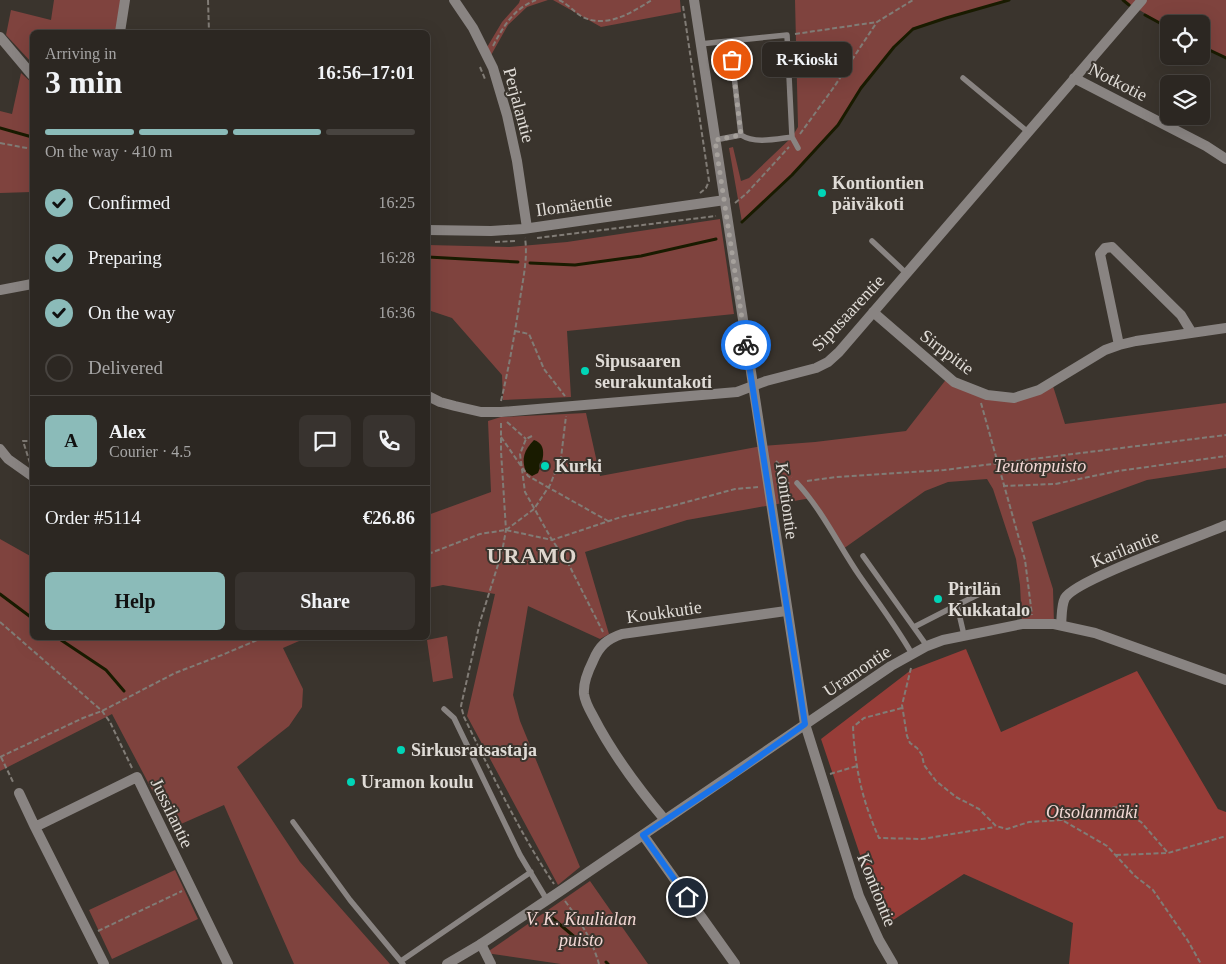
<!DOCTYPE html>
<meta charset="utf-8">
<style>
:root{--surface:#2c2722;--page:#38332f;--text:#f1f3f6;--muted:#a6a5a5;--line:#484440;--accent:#8bbbb9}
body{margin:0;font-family:Georgia,serif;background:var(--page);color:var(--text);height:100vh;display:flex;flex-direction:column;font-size:19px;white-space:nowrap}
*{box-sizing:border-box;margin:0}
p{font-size:16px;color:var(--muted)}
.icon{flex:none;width:28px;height:28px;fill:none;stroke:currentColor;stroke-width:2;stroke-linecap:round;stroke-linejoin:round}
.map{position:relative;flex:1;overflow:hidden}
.panel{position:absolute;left:30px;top:30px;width:400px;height:610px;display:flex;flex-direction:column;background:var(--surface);border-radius:8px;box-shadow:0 5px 20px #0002,0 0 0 1px var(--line)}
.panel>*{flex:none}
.buttons{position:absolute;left:1160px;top:15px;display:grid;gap:10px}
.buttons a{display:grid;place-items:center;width:50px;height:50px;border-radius:8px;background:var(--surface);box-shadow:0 5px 20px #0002,0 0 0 1px var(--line);font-size:25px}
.pin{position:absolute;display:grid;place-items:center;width:42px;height:42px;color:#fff;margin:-21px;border:2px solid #fff;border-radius:50%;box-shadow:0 1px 5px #0007}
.courier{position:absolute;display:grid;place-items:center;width:50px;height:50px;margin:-25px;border:4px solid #1a73e8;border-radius:50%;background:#fff;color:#222;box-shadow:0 1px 6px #0007}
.bubble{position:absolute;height:35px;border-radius:8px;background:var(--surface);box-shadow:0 5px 20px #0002,0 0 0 1px var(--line);font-size:16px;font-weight:800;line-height:35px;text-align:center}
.overview em{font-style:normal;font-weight:800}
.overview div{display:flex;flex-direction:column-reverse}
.overview{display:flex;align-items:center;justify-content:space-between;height:85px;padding:0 15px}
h1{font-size:32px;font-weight:800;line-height:38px}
.bar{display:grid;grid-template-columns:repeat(4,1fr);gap:8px 5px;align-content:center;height:60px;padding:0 15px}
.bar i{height:6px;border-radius:4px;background:var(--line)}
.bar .current{background:var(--accent)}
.bar p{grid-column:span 4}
.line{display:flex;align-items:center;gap:12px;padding:0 15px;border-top:1px solid var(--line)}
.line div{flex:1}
.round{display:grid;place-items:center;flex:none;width:52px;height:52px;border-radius:8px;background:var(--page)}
ol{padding:0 15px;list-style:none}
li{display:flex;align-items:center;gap:15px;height:55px}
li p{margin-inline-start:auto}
li .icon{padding:5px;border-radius:50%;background:var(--accent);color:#111;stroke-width:4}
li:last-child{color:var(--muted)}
li i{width:28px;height:28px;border:2px solid var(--line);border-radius:50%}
.cta{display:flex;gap:10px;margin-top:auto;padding:10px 15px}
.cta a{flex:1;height:58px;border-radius:8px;background:var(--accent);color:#111;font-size:20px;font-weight:800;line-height:58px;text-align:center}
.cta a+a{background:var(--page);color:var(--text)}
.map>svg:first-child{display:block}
</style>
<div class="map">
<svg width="1226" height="964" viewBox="0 0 1226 964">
<rect width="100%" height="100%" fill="#3a342d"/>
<path fill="#7f433e" d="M54,0H121L116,32H32V63L6,35L11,10L51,20Z
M520,0H548L527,7L508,25L490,57L486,49L502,22L519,3Z
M553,0H680L681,12L601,27Z
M795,0H1009L946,18L913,29L894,47L861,88L838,125L792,175L742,222L729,148L733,147L741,181L749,178L792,137L798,127Z
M1123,0H1226V58L1201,46V24H1169V28Z
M21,73L32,83V192L0,193V111L12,114Z
M720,219L734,314L567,331L571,397L503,400L502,375L452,318L428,310V245L509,247L567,242Z
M948,377L1001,397L1052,383L1065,424L1226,403V468L1147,480L1032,522L1053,589L1054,624H1022L1020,585L1016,559L993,489L987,479L948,482L925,491L843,549L811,498L687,520L585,552L609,634L600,639L528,606L513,695L520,721L580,867L558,885L467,716L495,594L443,585L428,588V515L491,492L488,421L501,417L586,413L600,476L762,446L815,442L906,431Z
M0,539L32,557V638H306L283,648L303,689L302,707L289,726L237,767L300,862L390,964H294L224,805L172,828L112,714L0,771Z
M447,636L453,678L433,682L427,640Z
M175,870L198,919L112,959L89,910Z
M590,881L648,964H561L486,953Z"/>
<path fill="#973d38" d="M966,649L1001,732L1137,671L1218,809L1226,812V964H1069L1073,923L964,874L884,926L821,739L911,670Z"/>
<path fill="#191b00" d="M534,440C549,445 542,463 538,473L532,476L526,472C521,459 524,450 534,440Z"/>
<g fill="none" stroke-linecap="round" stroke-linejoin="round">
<path stroke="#191b00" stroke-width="3" d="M1123,0L1129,5
M1145,15L1169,28
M1201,46L1226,58
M0,128L32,137
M742,222L792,175L838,125L861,88L894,47L913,29L946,18L1009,0
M428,257L518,262
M530,263L575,265L641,256L716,239
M0,594L32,618
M58,638L106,670L124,691
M550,916L584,945
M606,962L608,964"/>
<path stroke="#817c76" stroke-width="2" stroke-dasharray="5 2.5" stroke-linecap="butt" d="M208,0L209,32
M559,0C568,4 573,11 581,16C606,30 632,12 652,0
M683,6L709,181L706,188L700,193
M795,34L877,22
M493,46C503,27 514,8 536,0
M480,67L485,79
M800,134L834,87L877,22L913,0
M0,143L32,149
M735,203L746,194L789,147
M537,238L716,216
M495,242L515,241
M515,331L529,334L544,369L565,396
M501,401C509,367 515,333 520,299C523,279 528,258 525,238
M981,403L1025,560L1032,615
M507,422L526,439
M501,423V451L506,530L502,552L480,622L461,706L464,717C492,774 519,832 554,884
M532,436L526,439L520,454L525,492L552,540L567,561L603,632
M501,437L528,476L608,521
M776,461L792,477
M30,463L23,441H32
M807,481L836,477L944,470L1226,435
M777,484L790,483
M1003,486L1055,484L1118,471L1226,456
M506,530L534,509L550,485L561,458L566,416
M428,554L480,534L506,530L552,540L621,517L672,506L735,489L758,487
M0,622L102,711L110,722L132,768
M911,668L902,705L907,736L910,743L917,748L922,755L924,765L936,781L956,797L979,809L996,826L1007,829L1029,822L1062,820L1107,846L1135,876L1153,890L1188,941L1201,964
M902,708L864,718L853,727C855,768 862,800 879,838L922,839L995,827
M0,757L83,718L102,711L175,673L222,655L262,638
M1,757L14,784
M830,774L857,766
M1062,820L1069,815L1117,807L1141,822L1168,853
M1116,855L1168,853L1226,836
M565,901C581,923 591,937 599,964
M98,931L182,891"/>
<path stroke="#898482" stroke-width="5.5" d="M700,44L787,35L792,137L798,148
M963,78L1028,132
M741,135C755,144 776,139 792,137
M715,140L741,135L730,42
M872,241L906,273
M797,483C822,510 838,544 859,575C877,601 896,626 912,654
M863,556L927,646
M957,605L996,586
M914,627L957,605L964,635
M444,709L454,718L520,855L547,900
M293,822L350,900L403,964
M401,961L531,872"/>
<path stroke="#898482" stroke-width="10" d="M454,0L473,28L493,68L507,115L517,161L527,228
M120,32L125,0
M0,37L32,75
M1074,78L1206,146L1226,159
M428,230L491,231L523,229L725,200
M0,290L32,284
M873,312L954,382L987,395L1014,398L1039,390L1105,350L1119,345L1136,341L1226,328
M1119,345L1100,254L1105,248L1112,247L1181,315L1192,333
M428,396L440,402L455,406L481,412H501L737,392L766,381L816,368L828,362L839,352L1142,0
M0,449L8,459L32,476
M1061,625C1062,617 1061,606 1065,598C1076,579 1199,537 1226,525
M19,793L35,827
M665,820C638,788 612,753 593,716C589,709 585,702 584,694C583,684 588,671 593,661C599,646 607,639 622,634L786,611
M643,835L735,964
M481,944L491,964
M104,964L35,827L137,777L228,964"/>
<path stroke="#898482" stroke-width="10" d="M694,0L805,724L859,896L879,940L893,964
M447,964L481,944L559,892L891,666L927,646L943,640L1022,624H1054L1095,633L1226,680"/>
</g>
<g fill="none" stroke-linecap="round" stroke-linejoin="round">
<path stroke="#a6a19c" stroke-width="5" stroke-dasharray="0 9" d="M732,60L741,135L715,140L746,345"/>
<path stroke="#1a73e8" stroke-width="6" d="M687,897L643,835L732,776L805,724L746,345"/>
</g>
<g fill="#00d5b7" stroke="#3a342d" stroke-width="2">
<circle cx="822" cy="193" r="5"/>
<circle cx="585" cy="371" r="5"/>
<circle cx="545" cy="466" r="5"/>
<circle cx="938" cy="599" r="5"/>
<circle cx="401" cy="750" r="5"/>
<circle cx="351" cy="782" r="5"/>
</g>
<g text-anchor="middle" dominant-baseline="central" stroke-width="4" stroke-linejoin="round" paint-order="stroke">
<g font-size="18" fill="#e0dcd7" stroke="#3a342d">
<text transform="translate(1118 82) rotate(27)">Notkotie</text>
<text transform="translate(519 105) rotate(75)">Perjalantie</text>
<text transform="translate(574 205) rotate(-8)">Ilomäentie</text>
<text transform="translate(848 313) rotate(-47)">Sipusaarentie</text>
<text transform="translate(947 352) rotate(37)">Sirppitie</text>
<text transform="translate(787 501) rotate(82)">Kontiontie</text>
<text transform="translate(1125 549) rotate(-22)">Karilantie</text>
<text transform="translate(664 612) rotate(-8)">Koukkutie</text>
<text transform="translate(857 671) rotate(-34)">Uramontie</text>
<text transform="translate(172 813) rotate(64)">Jussilantie</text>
<text transform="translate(877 890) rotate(68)">Kontiontie</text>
</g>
<g font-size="18" font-weight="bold" fill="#e0dcd7" stroke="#3a342d" text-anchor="start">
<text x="832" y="183">Kontiontien<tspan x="832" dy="21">päiväkoti</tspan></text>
<text x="595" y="361">Sipusaaren<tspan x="595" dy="21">seurakuntakoti</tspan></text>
<text x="555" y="466">Kurki</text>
<text x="948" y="589">Pirilän<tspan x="948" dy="21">Kukkatalo</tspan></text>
<text x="411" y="750">Sirkusratsastaja</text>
<text x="361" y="782">Uramon koulu</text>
</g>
<g font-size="18" font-style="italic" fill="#f3d8d5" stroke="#3a342d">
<text x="1040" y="466">Teutonpuisto</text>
<text x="1092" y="812">Otsolanmäki</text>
<text x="581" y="919">V. K. Kuulialan<tspan x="581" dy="21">puisto</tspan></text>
</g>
<g font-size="22" font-weight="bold" letter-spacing="1" fill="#dfd7ce" stroke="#3a342d">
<text x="532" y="555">URAMO</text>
</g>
</g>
</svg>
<div class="buttons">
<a><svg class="icon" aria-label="locate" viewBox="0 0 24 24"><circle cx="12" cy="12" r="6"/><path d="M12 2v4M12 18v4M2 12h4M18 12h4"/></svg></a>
<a><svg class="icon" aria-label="layers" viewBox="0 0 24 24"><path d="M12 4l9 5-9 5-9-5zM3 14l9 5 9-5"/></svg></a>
</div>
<div class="pin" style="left:732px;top:60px;background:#ea580c"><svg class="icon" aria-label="bag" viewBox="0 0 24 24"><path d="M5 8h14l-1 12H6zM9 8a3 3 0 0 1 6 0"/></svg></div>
<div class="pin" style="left:687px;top:897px;background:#1f2937"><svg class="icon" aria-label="home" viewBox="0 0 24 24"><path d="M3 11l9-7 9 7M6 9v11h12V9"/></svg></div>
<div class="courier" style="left:746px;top:345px"><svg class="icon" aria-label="bike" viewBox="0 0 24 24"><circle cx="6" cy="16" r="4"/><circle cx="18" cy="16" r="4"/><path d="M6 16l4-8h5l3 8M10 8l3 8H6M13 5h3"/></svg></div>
<div class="bubble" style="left:762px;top:42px;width:90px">R-Kioski</div>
<section class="panel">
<div class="overview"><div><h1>3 min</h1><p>Arriving in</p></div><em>16:56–17:01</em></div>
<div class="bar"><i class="current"></i><i class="current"></i><i class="current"></i><i></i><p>On the way · 410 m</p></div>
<ol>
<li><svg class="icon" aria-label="check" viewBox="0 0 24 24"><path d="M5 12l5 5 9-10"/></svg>Confirmed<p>16:25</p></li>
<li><svg class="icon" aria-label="check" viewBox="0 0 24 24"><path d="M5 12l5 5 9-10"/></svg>Preparing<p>16:28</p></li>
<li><svg class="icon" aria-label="check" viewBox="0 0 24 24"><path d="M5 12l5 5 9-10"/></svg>On the way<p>16:36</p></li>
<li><i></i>Delivered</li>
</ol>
<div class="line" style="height:90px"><b class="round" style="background:var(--accent);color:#111">A</b><div><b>Alex</b><p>Courier · 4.5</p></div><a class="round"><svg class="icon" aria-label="chat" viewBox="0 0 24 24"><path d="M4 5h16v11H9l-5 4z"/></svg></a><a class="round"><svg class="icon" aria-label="phone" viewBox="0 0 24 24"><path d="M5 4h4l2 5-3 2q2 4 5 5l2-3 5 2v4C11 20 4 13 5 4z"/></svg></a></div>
<div class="line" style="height:65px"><div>Order #5114</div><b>€26.86</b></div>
<div class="cta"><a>Help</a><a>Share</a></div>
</section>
</div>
